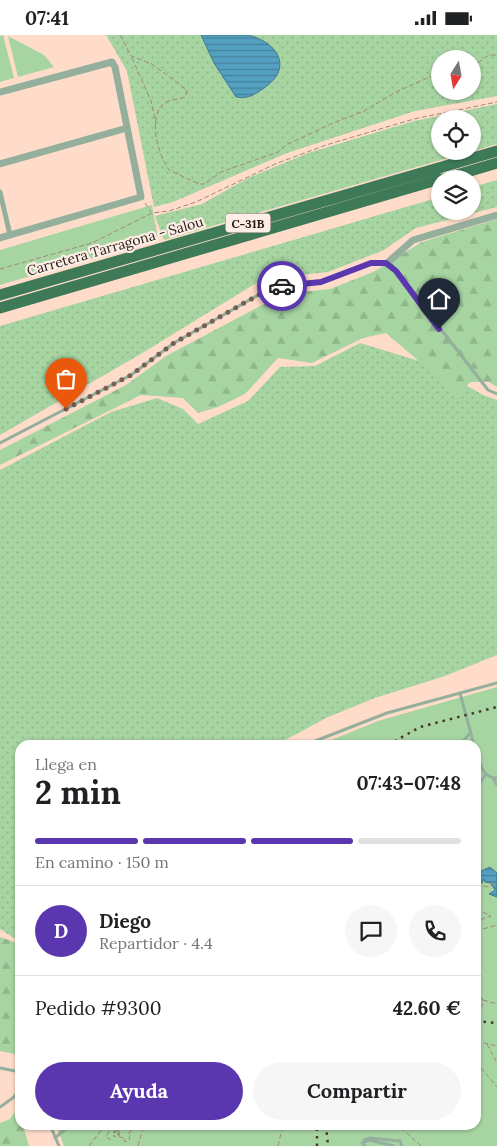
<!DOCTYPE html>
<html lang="es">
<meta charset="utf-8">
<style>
:root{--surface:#fff;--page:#f6f6f6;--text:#202124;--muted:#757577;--line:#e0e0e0;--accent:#5b37af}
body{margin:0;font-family:Lora,serif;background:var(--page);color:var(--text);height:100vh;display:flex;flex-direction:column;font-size:19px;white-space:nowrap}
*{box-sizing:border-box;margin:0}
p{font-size:16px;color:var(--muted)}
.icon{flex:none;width:28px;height:28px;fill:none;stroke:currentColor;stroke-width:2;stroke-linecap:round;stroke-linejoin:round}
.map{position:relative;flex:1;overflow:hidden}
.side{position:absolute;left:15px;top:705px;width:466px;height:390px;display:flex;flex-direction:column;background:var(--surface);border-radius:15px;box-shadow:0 1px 4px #0004}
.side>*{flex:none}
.needle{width:32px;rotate:191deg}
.controls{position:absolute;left:431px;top:15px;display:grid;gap:10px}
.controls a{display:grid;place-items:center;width:50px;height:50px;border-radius:50%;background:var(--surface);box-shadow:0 1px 4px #0004;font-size:25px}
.pin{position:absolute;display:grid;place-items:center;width:42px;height:42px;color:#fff;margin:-51px -21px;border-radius:50% 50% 50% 0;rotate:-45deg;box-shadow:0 0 5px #0007}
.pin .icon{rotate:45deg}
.courier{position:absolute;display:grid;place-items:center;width:50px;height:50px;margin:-25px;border:4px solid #5b37af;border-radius:50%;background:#fff;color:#222;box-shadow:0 1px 6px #0007}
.overview em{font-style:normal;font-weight:700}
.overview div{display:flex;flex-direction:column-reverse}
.overview{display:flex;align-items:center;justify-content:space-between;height:85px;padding:0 20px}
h1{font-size:32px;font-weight:700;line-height:38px}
.bar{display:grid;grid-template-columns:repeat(4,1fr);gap:8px 5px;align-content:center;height:60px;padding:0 20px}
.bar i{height:6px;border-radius:4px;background:var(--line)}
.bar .on{background:var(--accent)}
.bar p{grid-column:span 4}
.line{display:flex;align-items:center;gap:12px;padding:0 20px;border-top:1px solid var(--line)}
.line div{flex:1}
.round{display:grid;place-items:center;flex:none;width:52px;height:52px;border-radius:26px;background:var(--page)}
.cta{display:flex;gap:10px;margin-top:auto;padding:10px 20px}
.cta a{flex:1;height:58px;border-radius:30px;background:var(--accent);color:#fff;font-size:20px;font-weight:700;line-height:58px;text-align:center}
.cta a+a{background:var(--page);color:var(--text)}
.status{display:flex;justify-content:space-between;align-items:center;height:35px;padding:0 25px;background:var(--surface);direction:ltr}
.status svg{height:14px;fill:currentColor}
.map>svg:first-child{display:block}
</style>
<div class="status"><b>07:41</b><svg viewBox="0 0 49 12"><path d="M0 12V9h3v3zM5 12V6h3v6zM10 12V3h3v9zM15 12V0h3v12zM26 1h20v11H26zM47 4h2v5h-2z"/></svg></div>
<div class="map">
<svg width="497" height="1111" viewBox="0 0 497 1111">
<defs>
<pattern id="grass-dots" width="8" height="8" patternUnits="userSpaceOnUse" patternTransform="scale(1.25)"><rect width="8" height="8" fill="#a7d5a2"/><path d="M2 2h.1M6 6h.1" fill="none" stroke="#90b68b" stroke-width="1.8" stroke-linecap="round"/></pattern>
<pattern id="forest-firs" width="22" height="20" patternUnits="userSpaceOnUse" patternTransform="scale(1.25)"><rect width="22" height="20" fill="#a7d5a2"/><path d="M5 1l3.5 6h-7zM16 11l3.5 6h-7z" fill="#90b68b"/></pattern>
<pattern id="water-rules" width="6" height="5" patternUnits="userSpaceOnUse" patternTransform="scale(1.25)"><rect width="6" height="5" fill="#53a0c1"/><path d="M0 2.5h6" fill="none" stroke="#45829c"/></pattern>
</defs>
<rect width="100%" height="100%" fill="#fedcc9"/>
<path fill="url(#grass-dots)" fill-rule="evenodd" d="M106,0H497V61L415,76L287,118L173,167L154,172L127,36ZM440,24H472V56H440Z
M497,69V109L473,116L472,84H440V116H472L164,205L155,181L202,169L248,143L308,118L414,86Z
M497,145V172L416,193L384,215L328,237L263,244L139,320L0,400V291L440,162V176H472L473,152Z
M360,308L429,329L483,360L497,365V620L445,641L375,663L328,682L276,710H20V904L14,903L0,894V435L111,377L157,363L183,374L198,389L248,366L280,332L315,331Z"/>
<path fill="url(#forest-firs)" d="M497,184V352L489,347H471L457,359L386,298L363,303L312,328L278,323L245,359L218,372L198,378L183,363L141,360L0,430V415L126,350L166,321L283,259L330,254L373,237L422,207Z
M0,902L20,909V1020L0,1016Z
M17,1074L20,1090H23L29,1111H0V1088L10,1084Z"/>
<path fill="#a7d5a2" d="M3,0L14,43L0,47V1Z
M8,1L44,20L54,32L18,42Z
M152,170L158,204L0,250V215Z
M497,652V1111H64L56,1090H476V710H319L378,686Z"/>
<path fill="url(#water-rules)" stroke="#46798e" d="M201,0C215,0 234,0 248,0C280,8 294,35 261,55C252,61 247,64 236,62L214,28Z
M490,832L497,838V862L489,859L495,855L491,848L485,847L484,844L482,848L478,847L476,838L479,837V841L481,836Z"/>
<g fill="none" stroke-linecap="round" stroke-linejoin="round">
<path stroke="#a0887a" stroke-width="1" stroke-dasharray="5 2.5" stroke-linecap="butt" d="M120,0L131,21L152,29L187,55L185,62C178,65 169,64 163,69C148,84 158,120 169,135L199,149H204L221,137L278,117L286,110L333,88L364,76L396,57L432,41L440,42
M132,23L151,66L156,89
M472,32L489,20H497
M145,168L151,177
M0,234L92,208L152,178L169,176L196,167L275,129L326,110L414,84L497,67
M476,850L489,852L497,847
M476,874L491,881L476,886
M476,888L477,895
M476,896L497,890
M476,948L477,957L483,965L482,971L476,973
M483,965L497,969
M476,1006L497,1011
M487,1009L497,1028
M476,1027L497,1052
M115,1090L121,1092H114L121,1094L114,1093L120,1097L114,1096L120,1099L113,1097L120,1100L113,1101L125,1103L124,1106L128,1107
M120,1090L129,1092L128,1098H130
M386,1090L400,1092L421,1111
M453,1090L456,1093
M111,1105L106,1102L112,1090
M129,1105L132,1090
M89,1111L105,1090
M138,1111L143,1093L147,1090
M278,1111L283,1090"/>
<path stroke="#94b09d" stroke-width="3" d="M0,408L131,340L174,308L274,251L321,247L371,228L386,229L396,236L488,355L497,359
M460,658L474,710
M305,710L387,678L497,648
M460,710L470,698
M476,716C480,728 482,743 497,743
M493,743L497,750
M476,753L486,739
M0,1033L20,1037
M0,1072L14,1062L20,1052
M50,1090L59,1111
M55,1103L70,1090
M364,1105L370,1103L400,1106L402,1111
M365,1111L362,1108L369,1105L394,1111"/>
<path stroke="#94b09d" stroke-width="5" d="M0,157L10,200"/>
<path stroke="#94b09d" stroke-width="7" d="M0,57L112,27L115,32L141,162L0,203
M0,129L127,93
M386,229L413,205L497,180"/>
<path stroke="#3e7a58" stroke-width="11" d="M443,144L497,128
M0,260L497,116
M0,273L440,144"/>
<path stroke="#47382f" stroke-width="2.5" stroke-dasharray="2.5 5" stroke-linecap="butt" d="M388,710L420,692L497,672
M476,986L497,988
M326,1090L328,1111
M317,1111V1090"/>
</g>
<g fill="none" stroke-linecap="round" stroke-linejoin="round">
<path stroke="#746055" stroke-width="5" stroke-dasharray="0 9" d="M66,374L131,340L174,308L274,251H282"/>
<path stroke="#5b37af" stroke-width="6" d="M282,251L321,247L371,228H386L396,236L439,294"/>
</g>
<g text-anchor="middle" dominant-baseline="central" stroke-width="4.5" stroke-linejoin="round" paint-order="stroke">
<rect fill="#fceee6" stroke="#685c54" stroke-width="1" x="225.5" y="178.5" width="45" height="19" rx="4"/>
<g font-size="12" font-weight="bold" fill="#291d16">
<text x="248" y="188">C-31B</text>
</g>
<g font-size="14" fill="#291d16" stroke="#fceee6">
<text transform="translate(115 211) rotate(-16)">Carretera Tarragona - Salou</text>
</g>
</g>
</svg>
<div class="controls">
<a><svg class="needle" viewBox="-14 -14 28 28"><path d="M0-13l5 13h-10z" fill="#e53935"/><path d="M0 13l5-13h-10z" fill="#757577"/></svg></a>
<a><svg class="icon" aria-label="locate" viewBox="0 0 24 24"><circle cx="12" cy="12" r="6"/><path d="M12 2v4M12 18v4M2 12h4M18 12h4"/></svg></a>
<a><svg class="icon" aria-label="layers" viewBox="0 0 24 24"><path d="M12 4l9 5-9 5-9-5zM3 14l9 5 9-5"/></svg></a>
</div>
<div class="pin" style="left:66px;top:374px;background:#ea580c"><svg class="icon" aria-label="bag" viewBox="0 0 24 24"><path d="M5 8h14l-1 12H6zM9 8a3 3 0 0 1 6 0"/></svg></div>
<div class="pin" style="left:439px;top:294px;background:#1f2937"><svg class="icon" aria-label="home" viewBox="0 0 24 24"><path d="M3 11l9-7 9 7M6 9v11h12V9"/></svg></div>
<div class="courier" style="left:282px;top:251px"><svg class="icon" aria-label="car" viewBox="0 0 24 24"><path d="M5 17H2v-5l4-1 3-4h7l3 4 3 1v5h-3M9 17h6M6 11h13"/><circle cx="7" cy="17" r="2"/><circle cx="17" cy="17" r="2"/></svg></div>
<section class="side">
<div class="overview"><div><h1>2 min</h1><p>Llega en</p></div><em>07:43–07:48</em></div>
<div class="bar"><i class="on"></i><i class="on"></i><i class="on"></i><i></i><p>En camino · 150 m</p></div>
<div class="line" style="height:90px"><b class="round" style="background:var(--accent);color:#fff">D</b><div><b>Diego</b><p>Repartidor · 4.4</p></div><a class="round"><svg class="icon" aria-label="chat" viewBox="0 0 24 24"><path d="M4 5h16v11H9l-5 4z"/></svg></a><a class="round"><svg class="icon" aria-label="phone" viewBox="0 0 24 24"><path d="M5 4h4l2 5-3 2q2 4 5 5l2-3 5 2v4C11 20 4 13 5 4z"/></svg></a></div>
<div class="line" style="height:65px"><div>Pedido #9300</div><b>42.60 €</b></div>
<div class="cta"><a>Ayuda</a><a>Compartir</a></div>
</section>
</div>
